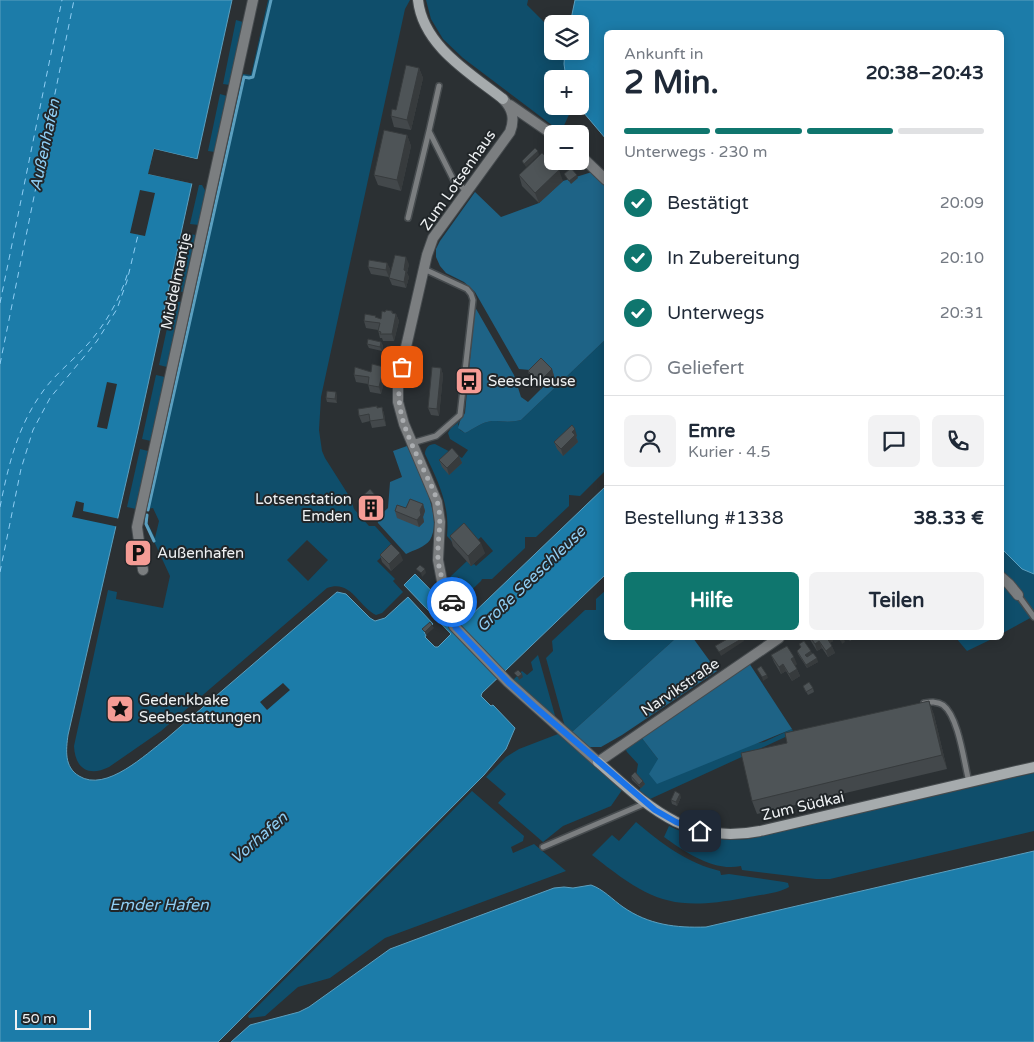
<!DOCTYPE html>
<html lang="de">
<meta charset="utf-8">
<style>
:root{--surface:#fff;--page:#f2f2f3;--text:#1f2937;--muted:#747a83;--line:#e0e1e3;--accent:#0f766e}
body{margin:0;font-family:"Varela Round",sans-serif;background:var(--page);color:var(--text);height:100vh;display:flex;flex-direction:column;font-size:19px;white-space:nowrap}
*{box-sizing:border-box;margin:0}
p{font-size:16px;color:var(--muted)}
.icon{flex:none;width:28px;height:28px;fill:none;stroke:currentColor;stroke-width:2;stroke-linecap:round;stroke-linejoin:round}
.map{position:relative;flex:1;overflow:hidden}
.drawer{position:absolute;left:604px;top:30px;width:400px;height:610px;display:flex;flex-direction:column;background:var(--surface);border-radius:8px;box-shadow:0 2px 12px #0003}
.drawer>*{flex:none}
.fabs{position:absolute;left:544px;top:15px;display:grid;gap:10px}
.fabs a{display:grid;place-items:center;width:45px;height:45px;border-radius:8px;background:var(--surface);box-shadow:0 2px 12px #0003;font-size:25px}
.scale{position:absolute;left:15px;bottom:12px;width:76px;box-sizing:border-box;padding-left:5px;border:2px solid #eef1f3;border-top:0;font-size:14px;line-height:18px;white-space:nowrap;color:#eef1f3;-webkit-text-stroke:4px #212629;paint-order:stroke}
.pin{position:absolute;display:grid;place-items:center;width:42px;height:42px;color:#fff;margin:-21px;border-radius:10px;box-shadow:0 2px 8px #0006}
.courier{position:absolute;display:grid;place-items:center;width:50px;height:50px;margin:-25px;border:4px solid #1a73e8;border-radius:50%;background:#fff;color:#222;box-shadow:0 1px 6px #0007}
.overview em{font-style:normal;font-weight:700}
.overview div{display:flex;flex-direction:column-reverse}
.overview{display:flex;align-items:center;justify-content:space-between;height:85px;padding:0 20px}
h1{font-size:32px;font-weight:700;line-height:38px}
.bar{display:grid;grid-template-columns:repeat(4,1fr);gap:8px 5px;align-content:center;height:60px;padding:0 20px}
.bar i{height:6px;border-radius:4px;background:var(--line)}
.bar .active{background:var(--accent)}
.bar p{grid-column:span 4}
.line{display:flex;align-items:center;gap:12px;padding:0 20px;border-top:1px solid var(--line)}
.line div{flex:1}
.round{display:grid;place-items:center;flex:none;width:52px;height:52px;border-radius:8px;background:var(--page)}
ol{padding:0 20px;list-style:none}
li{display:flex;align-items:center;gap:15px;height:55px}
li p{margin-inline-start:auto}
li .icon{padding:5px;border-radius:50%;background:var(--accent);color:#fff;stroke-width:4}
li:last-child{color:var(--muted)}
li i{width:28px;height:28px;border:2px solid var(--line);border-radius:50%}
.button{display:flex;gap:10px;margin-top:auto;padding:10px 20px}
.button a{flex:1;height:58px;border-radius:8px;background:var(--accent);color:#fff;font-size:20px;font-weight:700;line-height:58px;text-align:center}
.button a+a{background:var(--page);color:var(--text)}
.map>svg:first-child{display:block}
</style>
<div class="map">
<svg width="1034" height="1042" viewBox="0 0 1034 1042">
<rect width="100%" height="100%" fill="#2b3033"/>
<path fill="#0f4e6b" fill-rule="evenodd" d="M268,0H410L405,9L321,397L319,430L322,451L325,458L351,499L354,509L369,526H375L393,546L377,561L395,579L393,581L403,592L382,613L376,615C358,606 351,579 327,588L161,731L109,767C89,777 75,769 74,746L108,590L117,592L116,599L163,608L170,576L145,522L146,515H148L147,522L155,538L159,521L153,508L147,509L243,74L251,75ZM307,540L328,560L308,581L287,560Z
M426,0H528L527,5L552,30V51H565L564,64L566,79H552V106H573L561,132L463,58L443,39L431,19Z
M236,20L243,22L230,85L223,84Z
M220,94L227,96L215,152L208,151Z
M199,185H202L206,192L199,225L190,224Z
M188,234L196,235L184,292L175,291Z
M173,301L181,302L167,367L159,365Z
M606,339V470L580,496L569,495V506L536,537H525V548L492,579H482L481,581L459,602L450,577L467,561L471,566L474,564L476,566L493,551L481,537L475,542L455,545L447,536C450,505 438,481 425,454C425,448 429,444 435,444L462,458L468,450L450,439L448,433L451,428L460,421L458,424L460,430L465,433C474,429 481,422 492,421C502,421 510,423 521,420Z
M156,375L165,377L151,441L142,439Z
M140,449L148,451L136,509L127,507Z
M1001,548L1022,569L1034,574V616L1001,634Z
M606,590V638H676L572,732L565,727L546,658L553,651L552,641L585,610H596V599Z
M956,638H994L967,651Z
M538,655L556,719L513,680L522,671L527,675L533,670L531,662Z
M792,729L794,733L650,799L639,790L644,784L636,776L638,764L627,752L625,748L641,737L658,759L764,742Z
M558,734L622,790L611,806L563,826L543,842L498,803L506,794L486,777L506,757L519,749Z
M1034,773V831L830,879H816L742,870L741,866C714,872 685,852 664,837L669,826C694,838 721,841 749,839Z
M472,791L524,836L523,841L511,847L513,853L534,844L566,871L385,938L330,978L298,987L265,1016L249,1018L248,1016Z
M636,822C662,844 687,863 720,871L721,875L729,874L784,882L788,883L789,887C777,894 758,895 744,898C670,912 649,900 592,855L612,835L619,841Z"/>
<path fill="#1e6386" d="M592,172L606,187V339L521,420C510,423 502,421 492,421C481,422 474,429 465,433L458,428L460,421L465,413L475,307L514,375L521,397L528,402L554,376L543,365L530,370L519,369L475,292L464,282L446,273L440,266L436,257V249L440,241L475,192L501,217L539,203L563,181Z
M407,446C417,467 444,517 430,540C425,547 414,550 406,554L378,523L377,518L388,508L390,482L402,477L393,451Z
M676,638H693L717,671L622,735L601,747H589L572,732Z
M749,663L792,729L657,784L649,774L658,759L641,737Z"/>
<path fill="#1c7ca9" stroke="#5b9fbf" d="M0,0H232L197,159L154,149L149,174L192,183L138,430L68,735C66,750 64,767 79,776C106,793 146,754 166,739L337,592L346,594L370,618L375,621L385,618L408,597L433,624L424,632L426,635L425,637L435,647H438L451,634L404,585L415,574L463,623L606,486V574L482,693L481,696L491,706L493,705L515,728L506,749L484,775L218,1042H0Z
M575,0H1034V574L1022,569L1001,548V32H606V139L578,106H580V79L566,78L564,64L565,51H580V24H570Z
M1034,851V1042H231L250,1025L299,1012L309,1007L390,949L554,888L564,887L573,888L591,885C603,889 613,900 623,907C649,925 676,928 706,927Z"/>
<path fill="#2b3033" d="M154,149L200,160L197,161L156,152L151,172L193,181L194,184L148,174Z
M140,190L155,193L145,236L130,233Z
M107,382L117,384L107,429L97,427Z
M76,501L84,503L83,511L120,519L119,527L72,517Z
M283,683L290,690L267,710L260,702Z"/>
<g fill="none" stroke-linecap="round" stroke-linejoin="round">
<path stroke="#5b9fbf" stroke-width="3" d="M148,510L244,77L249,78L253,77L271,0
M147,515L146,524L154,541"/>
<path stroke="#8fcef4" stroke-width="1" stroke-dasharray="6 5" stroke-linecap="butt" d="M0,303L62,0
M0,364L74,0
M0,507C8,467 17,428 41,394C55,373 77,358 93,338C109,318 121,296 128,272
M0,572L21,469L33,430L50,398L97,341L117,309L127,281L138,235"/>
<g stroke="#464b4e" stroke-width="8">
<path id="lane" d="M439,86L429,131L454,181L467,191
M408,218L429,131
M412,443L436,436L460,415L473,300L471,294L467,289L424,269
M1018,595L1034,617
M924,703C931,702 937,701 943,705C959,717 964,763 969,782
M543,847L646,803"/>
</g>
<g stroke="#464b4e" stroke-width="12">
<path id="street" d="M503,99C513,109 515,119 510,132L433,238L427,255L398,382V402L404,424L437,502L440,522L438,560L442,581L453,605L452,618L454,626L508,682L598,762L779,638
M510,105L552,134
M580,155L606,180
M143,570L137,527L253,0
M1001,577L1009,584L1018,595"/>
</g>
<g stroke="#464b4e" stroke-width="12">
<path id="secondary" d="M418,0C423,46 470,73 503,99
M598,762C648,806 686,846 760,831L1034,767"/>
</g>
<use href="#lane" stroke="#7b7e80" stroke-width="5"/>
<use href="#street" stroke="#7b7e80" stroke-width="10"/>
<use href="#secondary" stroke="#a6abad" stroke-width="10"/>
</g>
<path fill="#43484b" d="M419,68L423,78L411,130L394,127L391,116L396,110Z
M407,135L411,146L401,191L378,185L374,175Z
M519,175L563,181L539,203L522,186Z
M387,263L390,269L389,277L371,274L368,267Z
M409,264L407,273L409,277L406,288L392,285L389,278Z
M392,311L393,313L396,314L399,321L394,341H383L382,338H380L378,330L366,328L364,321L381,319L385,312Z
M381,342L383,346L382,351L369,348L367,344Z
M384,367L386,374L381,394L370,392L368,384L356,382L354,375L371,372Z
M441,368L443,375L439,416L431,415L428,408Z
M552,369L554,376L541,389L530,378L528,371Z
M337,395V403L327,402L326,398Z
M382,407L384,414L386,426L372,428L370,421L362,423L359,416L377,408Z
M577,436L576,437L578,442L563,456L557,449L554,442Z
M459,456L462,463L449,475L442,467L439,460Z
M357,501L381,502L383,509L371,520L360,508Z
M423,504L425,511L423,517L424,522L419,527L397,518L395,511Z
M450,536L485,553L471,566L453,546Z
M380,555L403,560L391,571L382,562Z
M449,585H466L473,606L464,614L456,605Z
M809,638H832L833,641L830,643L835,653L828,657L822,648L817,651Z
M848,638H853V639L850,641Z
M799,644L812,653L818,662L807,668L798,654L797,651L801,648Z
M771,655L797,664L795,665L800,676L792,681L786,671L781,674L774,662Z
M803,686L813,688L814,692L808,695Z
M929,701L934,715L947,769L757,814L752,801L787,743Z
M631,776L645,784L641,788L632,780Z
M681,797L677,806L672,804L671,800Z"/>
<path fill="#373b3d" d="M419,68L423,78L411,130L407,120Z
M407,135L411,146L401,191L397,180Z
M538,151L539,155L526,167L524,164Z
M559,170L563,181L539,203L535,193Z
M577,175L578,178L571,184L569,181Z
M406,257L409,264L407,273L409,277L406,288L404,282V270Z
M387,263L390,269L389,277L386,270Z
M396,314L399,321L394,341L392,334Z
M381,342L383,346L382,351L380,347Z
M384,367L386,374L381,394L379,387Z
M441,368L443,375L439,416L437,409Z
M552,369L554,376L541,389L539,382Z
M336,392L337,395V403L335,399Z
M382,407L384,414L386,426L384,419Z
M575,429L577,436L576,437L578,442L563,456L561,449L572,432Z
M459,456L462,463L449,475L447,468Z
M381,502L383,509L371,520L368,513Z
M423,504L425,511L423,517L424,522L419,527L417,520Z
M481,543L485,553L471,566L468,556Z
M400,553L403,560L391,571L389,564Z
M425,569L426,573L422,577L421,573Z
M466,585L473,606L464,614L457,594Z
M432,625L434,628L426,635L425,632Z
M743,638L744,641L721,656L719,652Z
M826,638H832L833,641L829,644Z
M844,639L845,642L842,644L841,641Z
M819,641L822,648L817,651L815,644Z
M832,646L835,653L828,657L826,651Z
M811,651L812,655L807,658L805,655Z
M794,657L797,664L794,666L791,659Z
M817,658L818,662L807,668L806,665Z
M783,664L786,671L781,674L779,667Z
M797,669L800,676L792,681L789,674Z
M522,674L523,677L519,680L518,677Z
M767,675L768,678L763,681L762,677Z
M929,701L934,715L947,769L942,755Z
M643,781L645,784L641,788L639,785Z
M680,794L681,797L677,806L676,802Z"/>
<path fill="#4e5457" stroke="#373b3d" d="M406,65L419,68L407,120L391,116L392,109L396,110Z
M384,130L407,135L397,180L374,175Z
M535,148L538,151L524,164L522,161Z
M542,153L559,170L535,193L519,175Z
M571,168L577,175L569,181L564,174Z
M395,255L406,257L404,270L406,271L404,282L389,278Z
M369,260L387,263L386,270L368,267Z
M386,310L392,311V313L396,314L392,334H380L381,332L378,331L380,323L364,321L365,314L376,316L375,317L381,319L382,311L385,312Z
M368,339L381,342L380,347L367,344Z
M541,358L552,369L539,382L528,371Z
M372,364L384,367L379,387L368,385L369,377L354,375L355,367L371,372Z
M432,367L441,368L437,409L428,408Z
M327,391L336,392L335,399L326,398Z
M377,406V408L382,407L384,419L370,421L369,414L359,416L358,409Z
M572,425L575,429L572,432L575,435L561,449L554,442Z
M452,448L459,456L447,468L439,460Z
M370,489L381,502L368,513L357,501Z
M410,499L423,504L420,510L421,515L417,520L395,511L397,505L406,508Z
M464,523L481,543L468,556L450,536Z
M391,544L400,553L389,564L380,555Z
M420,565L425,569L421,573L416,569Z
M458,577L466,585L457,594L449,585Z
M430,622L432,625L425,632L422,629Z
M729,638H743L719,652L715,646Z
M811,638H827L832,646L826,651L819,641L815,644Z
M838,638H843L844,639L841,641Z
M804,641L811,651L805,655L807,657L813,653L817,658L806,665L797,651L801,647L799,644Z
M787,646L794,657L791,659L797,669L789,674L783,664L779,667L771,655Z
M761,666L767,675L762,677L757,669Z
M518,670L522,674L518,677L514,673Z
M809,682L813,688L806,692L803,686Z
M929,701L942,755L752,801L741,753L787,743L785,733Z
M635,772L643,781L639,785L631,776Z
M675,791L680,794L676,802L671,800Z"/>
<g fill="none" stroke-linecap="round" stroke-linejoin="round">
<path stroke="#aaadb0" stroke-width="5" stroke-dasharray="0 9" d="M402,367C392,410 408,435 425,473C430,483 436,494 438,505C442,521 438,535 438,551C437,569 444,585 452,602"/>
<path stroke="#1a73e8" stroke-width="6" d="M452,602C455,611 450,619 456,628L508,682L534,706L655,810L676,822L700,831"/>
</g>
<defs>
<g id="bus-square" transform="scale(1.4375)"><rect x="-9" y="-9" width="18" height="18" rx="4" fill="#f59c95" stroke="#212629"/><path d="M-5-6H5V4H4V6H2V4H-2V6H-4V4H-5ZM-3.5-4V0h7V-4ZM-3.5 1.2v1.5H-2V1.2ZM2 1.2v1.5H3.5V1.2Z" fill="#111"/></g>
<g id="building-square" transform="scale(1.4375)"><rect x="-9" y="-9" width="18" height="18" rx="4" fill="#f59c95" stroke="#212629"/><path d="M-4-6H4V6H1V3H-1V6H-4ZM-2.5-4.3h1.7v1.8h-1.7ZM.8-4.3h1.7v1.8H.8ZM-2.5-1h1.7V.8h-1.7ZM.8-1h1.7V.8H.8Z" fill="#111"/></g>
<g id="parking-square" transform="scale(1.4375)"><rect x="-9" y="-9" width="18" height="18" rx="4" fill="#f59c95" stroke="#212629"/><path d="M-3.5-5.5H1a3.5 3.5 0 0 1 0 7H-1V5.5H-3.5ZM-1-3.4V-.6H.8a1.4 1.4 0 0 0 0-2.8Z" fill="#111"/></g>
<g id="sight-square" transform="scale(1.4375)"><rect x="-9" y="-9" width="18" height="18" rx="4" fill="#f59c95" stroke="#212629"/><path d="M0-6L1.8-2.2L6-1.7L2.9 1.2L3.7 5.4L0 3.3L-3.7 5.4L-2.9 1.2L-6-1.7L-1.8-2.2Z" fill="#111"/></g>
</defs>
<g fill-rule="evenodd">
<use href="#bus-square" x="469" y="381"/>
<use href="#building-square" x="371" y="508"/>
<use href="#parking-square" x="138" y="553"/>
<use href="#sight-square" x="120" y="709"/>
</g>
<g text-anchor="middle" dominant-baseline="central" stroke-width="4" stroke-linejoin="round" paint-order="stroke">
<g font-size="15" fill="#eef1f3" stroke="#212629">
<text transform="translate(458 180) rotate(-55)">Zum Lotsenhaus</text>
<text transform="translate(176 281) rotate(-78)">Middelmantje</text>
<text transform="translate(680 687) rotate(-34)">Narvikstraße</text>
<text transform="translate(803 806) rotate(-13)">Zum Südkai</text>
</g>
<g font-size="15" fill="#eef1f3" stroke="#212629" text-anchor="start">
<text x="488" y="381">Seeschleuse</text>
<text x="352" y="499" text-anchor="end">Lotsenstation<tspan x="352" dy="17">Emden</tspan></text>
<text x="157" y="553">Außenhafen</text>
<text x="139" y="700">Gedenkbake<tspan x="139" dy="17">Seebestattungen</tspan></text>
</g>
<g font-size="16" font-style="italic" fill="#8fcef4" stroke="#212629">
<text transform="translate(45 145) rotate(-78)">Außenhafen</text>
<text transform="translate(531 579) rotate(-44)">Große Seeschleuse</text>
<text transform="translate(259 838) rotate(-41)">Vorhafen</text>
<text x="159" y="905">Emder Hafen</text>
</g>
</g>
</svg>
<div class="fabs">
<a><svg class="icon" aria-label="layers" viewBox="0 0 24 24"><path d="M12 4l9 5-9 5-9-5zM3 14l9 5 9-5"/></svg></a>
<a>+</a>
<a>−</a>
</div>
<div class="scale">50 m</div>
<div class="pin" style="left:402px;top:367px;background:#ea580c"><svg class="icon" aria-label="bag" viewBox="0 0 24 24"><path d="M5 8h14l-1 12H6zM9 8a3 3 0 0 1 6 0"/></svg></div>
<div class="pin" style="left:700px;top:831px;background:#1f2937"><svg class="icon" aria-label="home" viewBox="0 0 24 24"><path d="M3 11l9-7 9 7M6 9v11h12V9"/></svg></div>
<div class="courier" style="left:452px;top:602px"><svg class="icon" aria-label="car" viewBox="0 0 24 24"><path d="M5 17H2v-5l4-1 3-4h7l3 4 3 1v5h-3M9 17h6M6 11h13"/><circle cx="7" cy="17" r="2"/><circle cx="17" cy="17" r="2"/></svg></div>
<section class="drawer">
<div class="overview"><div><h1>2 Min.</h1><p>Ankunft in</p></div><em>20:38–20:43</em></div>
<div class="bar"><i class="active"></i><i class="active"></i><i class="active"></i><i></i><p>Unterwegs · 230 m</p></div>
<ol>
<li><svg class="icon" aria-label="check" viewBox="0 0 24 24"><path d="M5 12l5 5 9-10"/></svg>Bestätigt<p>20:09</p></li>
<li><svg class="icon" aria-label="check" viewBox="0 0 24 24"><path d="M5 12l5 5 9-10"/></svg>In Zubereitung<p>20:10</p></li>
<li><svg class="icon" aria-label="check" viewBox="0 0 24 24"><path d="M5 12l5 5 9-10"/></svg>Unterwegs<p>20:31</p></li>
<li><i></i>Geliefert</li>
</ol>
<div class="line" style="height:90px"><a class="round"><svg class="icon" aria-label="person" viewBox="0 0 24 24"><circle cx="12" cy="8" r="4"/><path d="M4 21q1-7 8-7t8 7"/></svg></a><div><b>Emre</b><p>Kurier · 4.5</p></div><a class="round"><svg class="icon" aria-label="chat" viewBox="0 0 24 24"><path d="M4 5h16v11H9l-5 4z"/></svg></a><a class="round"><svg class="icon" aria-label="phone" viewBox="0 0 24 24"><path d="M5 4h4l2 5-3 2q2 4 5 5l2-3 5 2v4C11 20 4 13 5 4z"/></svg></a></div>
<div class="line" style="height:65px"><div>Bestellung #1338</div><b>38.33 €</b></div>
<div class="button"><a>Hilfe</a><a>Teilen</a></div>
</section>
</div>
